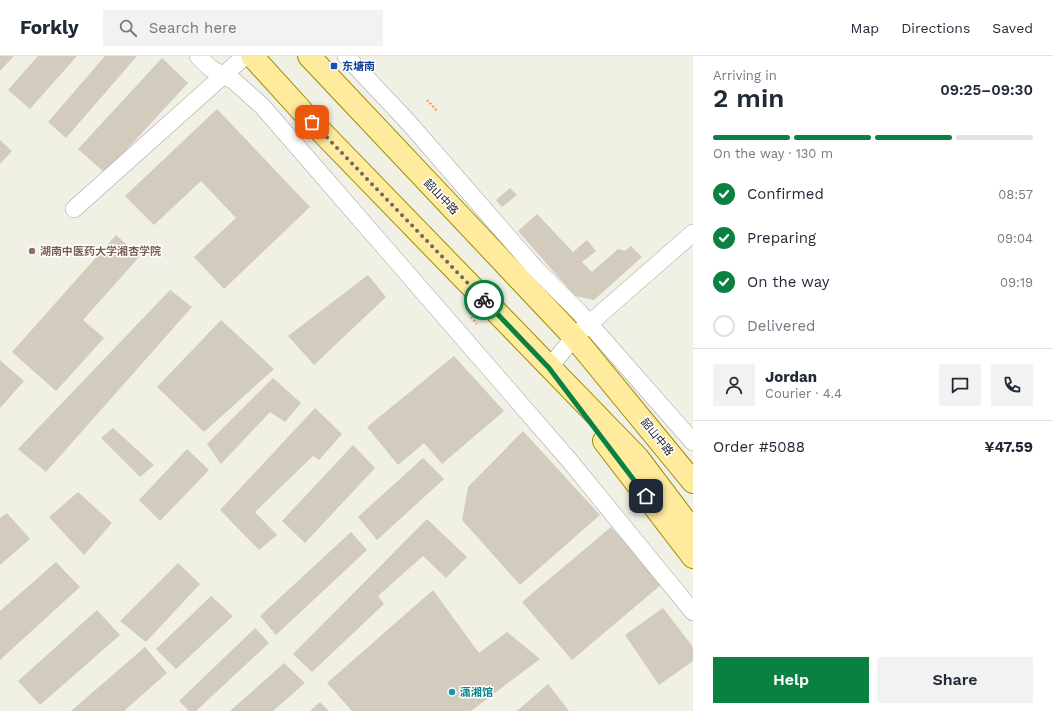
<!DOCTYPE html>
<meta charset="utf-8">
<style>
:root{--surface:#fff;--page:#f2f2f3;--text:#1f2937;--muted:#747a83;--line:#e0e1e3;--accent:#0b8043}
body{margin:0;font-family:"Work Sans","Noto Sans SC",sans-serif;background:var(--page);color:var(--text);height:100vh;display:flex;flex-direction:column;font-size:15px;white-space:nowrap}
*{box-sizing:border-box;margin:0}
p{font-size:13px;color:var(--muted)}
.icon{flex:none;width:22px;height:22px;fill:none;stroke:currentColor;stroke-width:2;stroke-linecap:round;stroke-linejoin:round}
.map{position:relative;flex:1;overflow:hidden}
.side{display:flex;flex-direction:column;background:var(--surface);width:360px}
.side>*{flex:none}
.pin{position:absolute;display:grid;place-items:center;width:34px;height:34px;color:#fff;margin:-17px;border-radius:8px;box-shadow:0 2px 6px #0006}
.courier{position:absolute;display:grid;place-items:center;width:40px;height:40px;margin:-20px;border:3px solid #0b8043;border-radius:50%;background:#fff;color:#222;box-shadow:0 1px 5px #0007}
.summary em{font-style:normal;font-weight:600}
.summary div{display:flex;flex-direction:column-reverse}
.summary{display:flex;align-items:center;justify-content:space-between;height:68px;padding:0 20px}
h1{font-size:26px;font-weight:600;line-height:30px}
.bar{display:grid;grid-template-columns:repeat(4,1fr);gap:6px 4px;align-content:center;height:48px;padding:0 20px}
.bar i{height:5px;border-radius:3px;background:var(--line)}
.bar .active{background:var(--accent)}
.bar p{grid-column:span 4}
.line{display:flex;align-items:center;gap:10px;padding:0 20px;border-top:1px solid var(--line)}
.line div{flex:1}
.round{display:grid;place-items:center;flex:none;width:42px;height:42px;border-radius:0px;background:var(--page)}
ol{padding:0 20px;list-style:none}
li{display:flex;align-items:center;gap:12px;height:44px}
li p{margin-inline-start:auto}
li .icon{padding:4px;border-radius:50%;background:var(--accent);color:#fff;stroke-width:4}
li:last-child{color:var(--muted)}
li i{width:22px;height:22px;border:2px solid var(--line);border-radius:50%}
.cta{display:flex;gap:8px;margin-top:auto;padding:8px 20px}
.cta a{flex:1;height:46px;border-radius:0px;background:var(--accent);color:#fff;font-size:16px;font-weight:600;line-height:46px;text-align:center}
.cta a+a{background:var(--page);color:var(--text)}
header{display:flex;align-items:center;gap:24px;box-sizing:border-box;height:56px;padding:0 20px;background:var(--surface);border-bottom:1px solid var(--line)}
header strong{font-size:19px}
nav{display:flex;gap:22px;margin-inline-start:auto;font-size:14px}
.search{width:280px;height:36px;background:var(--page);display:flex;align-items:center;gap:10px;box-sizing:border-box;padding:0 14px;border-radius:0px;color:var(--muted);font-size:15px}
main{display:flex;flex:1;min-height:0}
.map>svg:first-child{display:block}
</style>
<header>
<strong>Forkly</strong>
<div class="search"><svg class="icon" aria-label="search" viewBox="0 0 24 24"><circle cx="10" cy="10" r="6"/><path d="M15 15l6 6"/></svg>Search here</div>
<nav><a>Map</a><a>Directions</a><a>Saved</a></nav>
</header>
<main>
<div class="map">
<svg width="693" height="655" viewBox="0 0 693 655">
<rect width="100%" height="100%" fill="#f1f0e5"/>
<path fill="#d2cbbe" d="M0,0H14L0,15Z
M38,0H77L30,53L8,34Z
M105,0H137L66,82L48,66Z
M162,2L188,27L105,117L78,93Z
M217,53L310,151L224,233L194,201L236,162L201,125L154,169L125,140Z
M0,84L12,95L0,108Z
M510,132L517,139L502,151L496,144Z
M537,158L573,196L587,184L596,195L582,206L592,216L618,193L625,195L631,190L642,201L594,244L575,240L518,175Z
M116,179L140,200L83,264L104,282L56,335L12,296Z
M368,219L386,241L314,309L288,280Z
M170,234L192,251L46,416L18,393Z
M221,264L274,313L204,376L157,331Z
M454,300L504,355L442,408L424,387L398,409L367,371Z
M0,304L24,325L0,352Z
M273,322L301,347L285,366L270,356L221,408L207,388Z
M315,352L342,378L319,404L313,400L255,456L277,479L259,494L220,454Z
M113,372L154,409L140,421L101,382Z
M523,375L600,459L520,529L462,464L468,431Z
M353,389L375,412L305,487L282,465Z
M187,393L209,414L160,465L139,444Z
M423,402L444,423L377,484L358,461Z
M78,436L112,467L84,499L49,461Z
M7,457L30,483L0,509V462Z
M427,463L467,501L446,522L423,500L378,540L384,548L312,616L293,598Z
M611,471L662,528L572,604L522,546Z
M351,476L367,494L276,579L260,560Z
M56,506L80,531L0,604V555Z
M178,507L200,528L146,586L120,565Z
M433,534L479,597L507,576L540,603L471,655H352L327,627Z
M211,540L233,560L176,613L156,593Z
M663,552L693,591V605L659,629L625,579Z
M97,554L120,579L40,649L18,625Z
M255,572L269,587L196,655H189L179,645Z
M145,591L167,617L124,655H71Z
M284,607L305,627L273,655H230Z
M548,628L569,655H517Z
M320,646L329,655H310Z"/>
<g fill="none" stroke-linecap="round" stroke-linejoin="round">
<g stroke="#a7a7a7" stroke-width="18">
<path id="minor" d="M198,0L210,12L234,25L262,50L569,404L693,556
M346,0L409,67L535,212L579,256L693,386
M74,153L245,0
M549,312L574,281L693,177"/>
</g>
<g stroke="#9c8c00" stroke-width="24">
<path id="major" d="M252,0L312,66L638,402L693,475
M309,0L574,281L693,426
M604,385L693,501"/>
</g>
<path stroke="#ff9b69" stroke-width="2.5" stroke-dasharray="2 2" stroke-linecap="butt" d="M427,44L437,55
M471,261L477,268"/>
<use href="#minor" stroke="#fff" stroke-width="17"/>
<use href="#major" stroke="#ffeb9d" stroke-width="22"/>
</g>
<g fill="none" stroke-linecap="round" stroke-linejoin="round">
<path stroke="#696965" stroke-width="4" stroke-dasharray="0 7.2" d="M312,66L484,244"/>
<path stroke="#0b8043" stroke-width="5" d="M484,244L549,312L646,440"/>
</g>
<rect fill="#1a4fb4" stroke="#fff" stroke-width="1.5" x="330" y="6" width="8" height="8" rx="2"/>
<circle fill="#8d6e63" stroke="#fff" stroke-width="1.5" cx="32" cy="195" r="4"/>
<circle fill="#0f9aa8" stroke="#fff" stroke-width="1.5" cx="452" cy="636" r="4"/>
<g text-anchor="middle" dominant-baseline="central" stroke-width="3" stroke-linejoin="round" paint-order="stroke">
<g font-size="11" font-weight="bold" fill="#164399" stroke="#fff" text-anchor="start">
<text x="342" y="10">东塘南</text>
</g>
<g font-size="11" fill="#202020" stroke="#fff">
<text transform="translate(441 141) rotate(46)">韶山中路</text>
<text transform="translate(657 381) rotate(51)">韶山中路</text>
</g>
<g font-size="11" font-weight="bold" fill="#785e54" stroke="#fff" text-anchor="start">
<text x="40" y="195">湖南中医药大学湘杏学院</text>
</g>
<g font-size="11" font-weight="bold" fill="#0d838f" stroke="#fff" text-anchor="start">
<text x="460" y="636">潇湘馆</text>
</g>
</g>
</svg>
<div class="pin" style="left:312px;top:66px;background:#ea580c"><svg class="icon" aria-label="bag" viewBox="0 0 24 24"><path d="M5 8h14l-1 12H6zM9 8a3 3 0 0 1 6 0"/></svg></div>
<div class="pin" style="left:646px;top:440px;background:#1f2937"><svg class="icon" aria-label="home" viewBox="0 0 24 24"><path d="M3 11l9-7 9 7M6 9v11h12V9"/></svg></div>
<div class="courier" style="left:484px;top:244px"><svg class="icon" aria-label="bike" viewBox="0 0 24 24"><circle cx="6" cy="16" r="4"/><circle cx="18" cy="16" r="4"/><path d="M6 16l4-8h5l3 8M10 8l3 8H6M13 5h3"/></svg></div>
</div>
<section class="side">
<div class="summary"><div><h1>2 min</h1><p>Arriving in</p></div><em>09:25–09:30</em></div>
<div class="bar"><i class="active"></i><i class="active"></i><i class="active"></i><i></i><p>On the way · 130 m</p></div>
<ol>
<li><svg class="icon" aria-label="check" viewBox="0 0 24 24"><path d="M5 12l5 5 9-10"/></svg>Confirmed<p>08:57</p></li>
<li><svg class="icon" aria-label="check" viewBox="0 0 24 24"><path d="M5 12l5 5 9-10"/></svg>Preparing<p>09:04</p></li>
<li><svg class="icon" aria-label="check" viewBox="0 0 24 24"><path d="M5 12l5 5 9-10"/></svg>On the way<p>09:19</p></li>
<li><i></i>Delivered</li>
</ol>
<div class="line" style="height:72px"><a class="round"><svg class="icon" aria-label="person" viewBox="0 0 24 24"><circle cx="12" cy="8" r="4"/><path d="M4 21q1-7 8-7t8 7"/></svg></a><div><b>Jordan</b><p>Courier · 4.4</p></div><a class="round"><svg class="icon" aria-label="chat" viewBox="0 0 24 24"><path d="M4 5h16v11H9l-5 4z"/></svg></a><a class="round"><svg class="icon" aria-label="phone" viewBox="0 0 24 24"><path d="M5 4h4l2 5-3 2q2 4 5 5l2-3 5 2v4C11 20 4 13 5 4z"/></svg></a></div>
<div class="line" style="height:52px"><div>Order #5088</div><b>¥47.59</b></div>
<div class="cta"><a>Help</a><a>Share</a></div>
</section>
</main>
